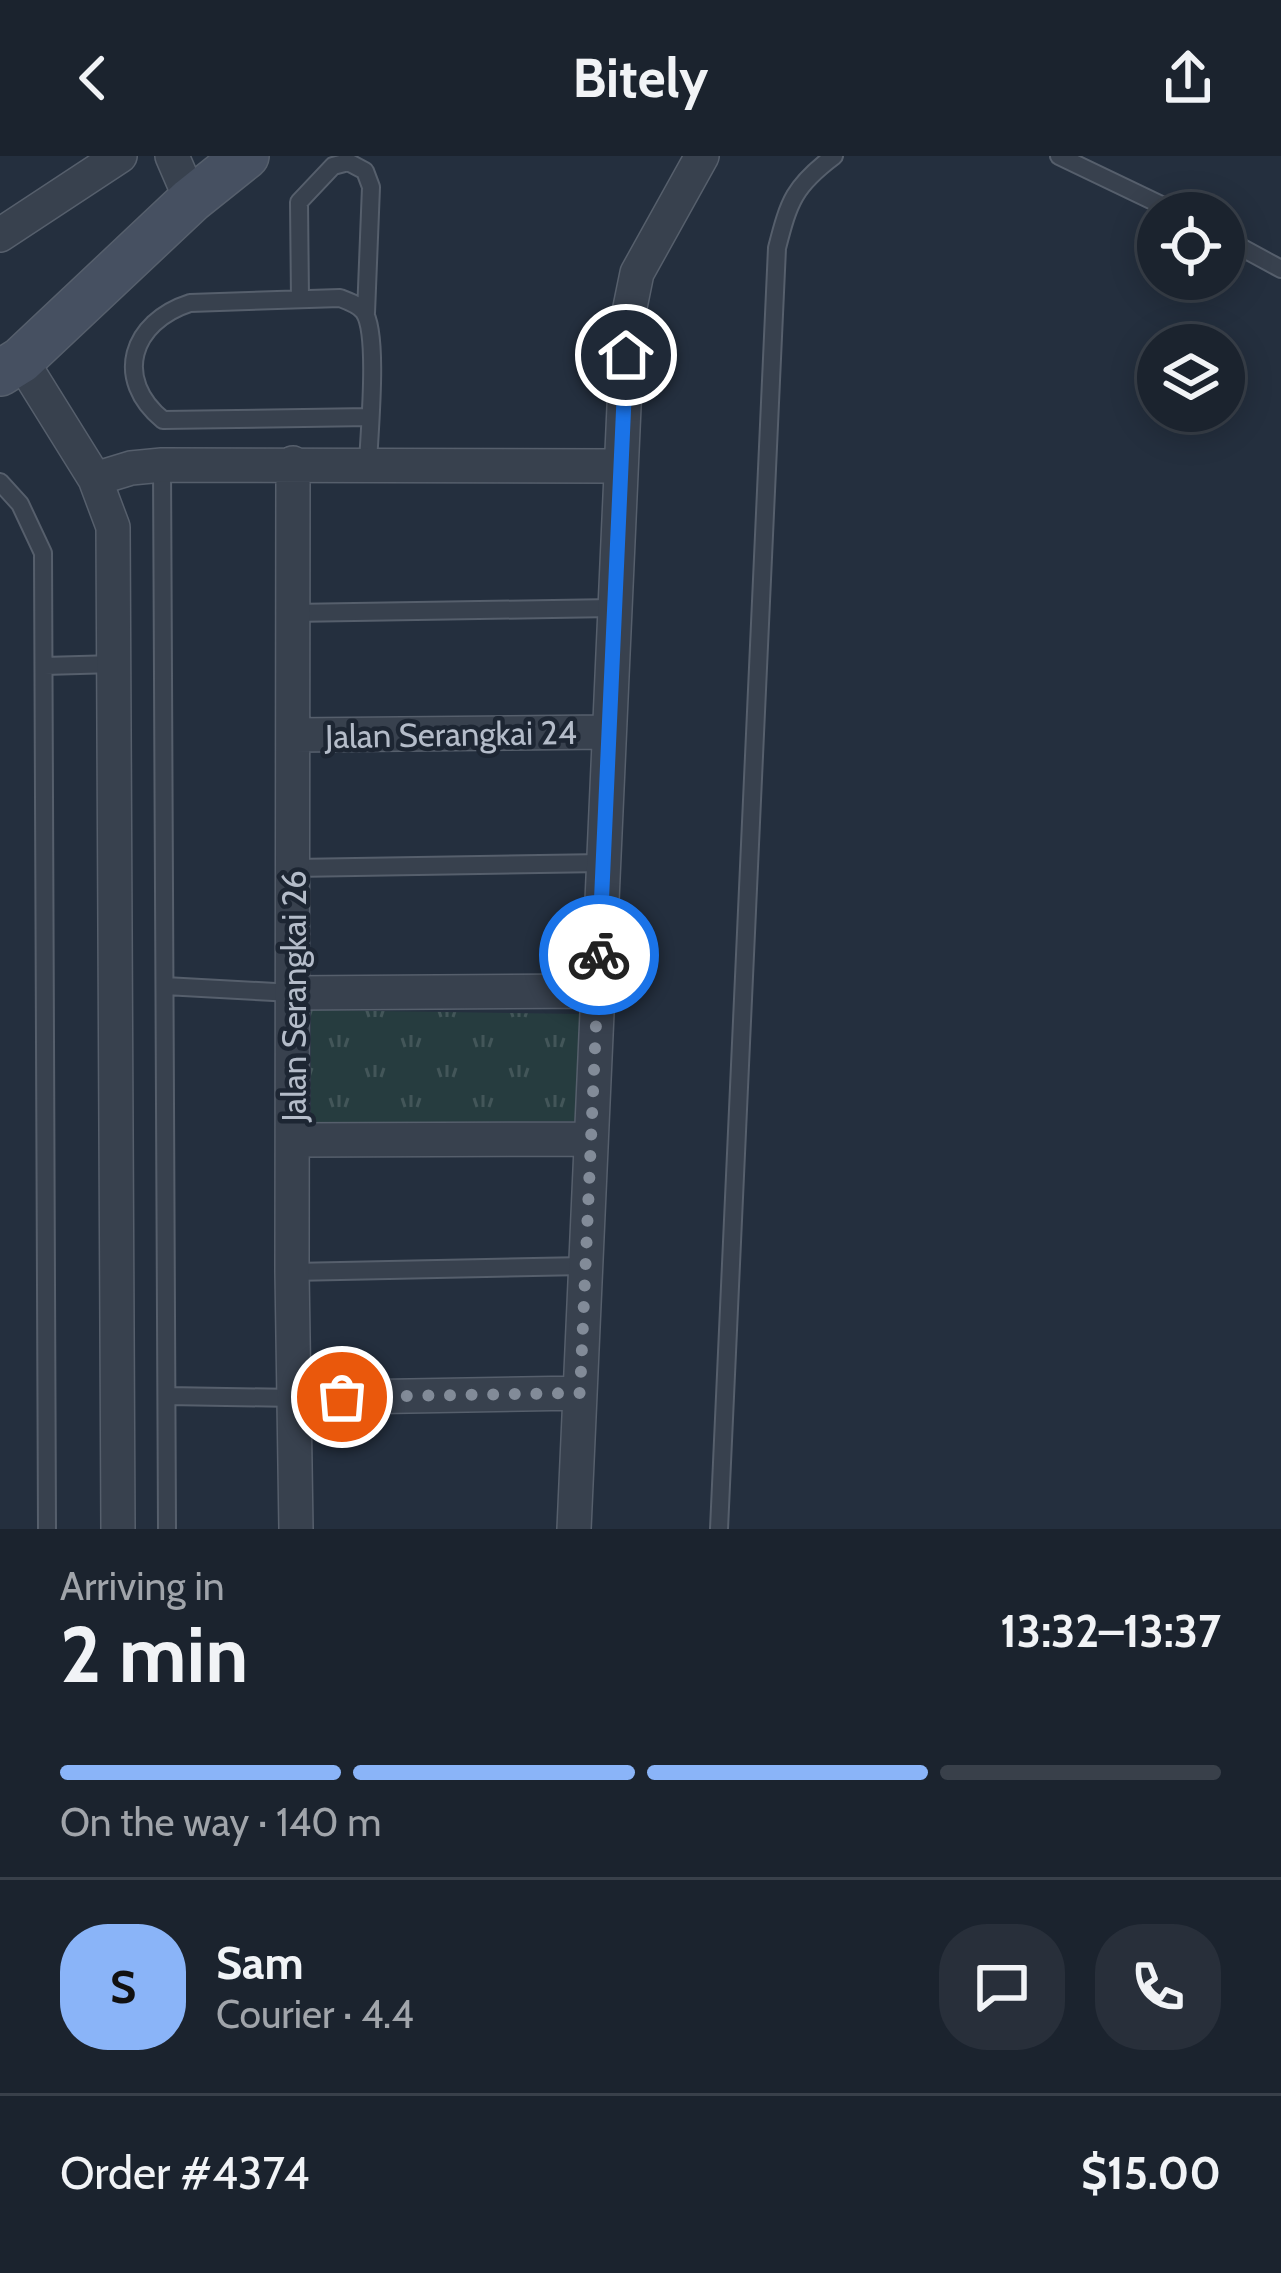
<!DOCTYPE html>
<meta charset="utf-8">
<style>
:root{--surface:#1b232e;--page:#282f3a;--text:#f1f3f6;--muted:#a0a4aa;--line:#39404a;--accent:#8ab4f8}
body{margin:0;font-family:Cabin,sans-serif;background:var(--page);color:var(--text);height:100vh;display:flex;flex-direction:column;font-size:45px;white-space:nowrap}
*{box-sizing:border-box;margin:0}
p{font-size:39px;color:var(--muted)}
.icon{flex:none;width:66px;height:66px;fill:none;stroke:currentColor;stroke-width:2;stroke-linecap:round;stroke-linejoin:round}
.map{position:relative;height:1373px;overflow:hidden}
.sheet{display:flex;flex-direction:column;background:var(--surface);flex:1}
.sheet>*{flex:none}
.fabs{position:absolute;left:1137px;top:36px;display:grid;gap:24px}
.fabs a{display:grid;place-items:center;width:108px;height:108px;border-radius:50%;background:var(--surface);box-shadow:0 6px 30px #0003,0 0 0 3px var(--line);font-size:60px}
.pin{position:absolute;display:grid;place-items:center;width:102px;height:102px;color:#fff;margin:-51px;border:6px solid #fff;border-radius:50%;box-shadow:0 3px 12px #0007}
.courier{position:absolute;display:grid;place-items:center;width:120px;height:120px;margin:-60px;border:9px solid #1a73e8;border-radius:50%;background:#fff;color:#222;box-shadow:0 3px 15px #0007}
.overview em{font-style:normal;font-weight:800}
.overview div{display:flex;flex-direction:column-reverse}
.overview{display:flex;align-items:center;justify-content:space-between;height:204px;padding:0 60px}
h1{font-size:78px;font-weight:800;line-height:90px}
.bar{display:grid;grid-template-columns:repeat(4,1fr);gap:18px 12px;align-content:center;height:144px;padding:0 60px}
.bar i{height:15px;border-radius:9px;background:var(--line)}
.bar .current{background:var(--accent)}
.bar p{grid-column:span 4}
.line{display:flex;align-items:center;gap:30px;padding:0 60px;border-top:3px solid var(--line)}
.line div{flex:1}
.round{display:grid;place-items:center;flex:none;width:126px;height:126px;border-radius:48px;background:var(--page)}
header{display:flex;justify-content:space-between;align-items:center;height:156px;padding:0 60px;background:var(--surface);font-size:54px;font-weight:800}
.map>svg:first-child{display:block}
</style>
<header><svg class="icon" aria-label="back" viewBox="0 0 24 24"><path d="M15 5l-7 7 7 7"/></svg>Bitely<svg class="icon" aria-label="share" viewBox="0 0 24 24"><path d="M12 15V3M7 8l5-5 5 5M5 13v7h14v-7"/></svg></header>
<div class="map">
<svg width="1281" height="1373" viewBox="0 0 1281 1373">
<defs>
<pattern id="park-tufts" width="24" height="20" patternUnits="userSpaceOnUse" patternTransform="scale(3)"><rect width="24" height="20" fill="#263c3f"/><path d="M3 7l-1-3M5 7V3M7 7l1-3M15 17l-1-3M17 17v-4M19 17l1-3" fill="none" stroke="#435659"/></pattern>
</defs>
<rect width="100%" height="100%" fill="#242f3e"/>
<path fill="url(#park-tufts)" d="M311,854L582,858L575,965L311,967Z"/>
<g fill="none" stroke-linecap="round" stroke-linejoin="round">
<g stroke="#565f6c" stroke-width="20">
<path id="lane" d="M1059,0L1178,57
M1224,82L1281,113
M300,143L299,46L333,10L348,6L365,15L371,31L366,157
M368,308C369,278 379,178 364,156C359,149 348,145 340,142L190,147C131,166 113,223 163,264L370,261
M162,309L167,1373
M0,326L20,348L43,397L47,1373
M292,457L613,452
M44,510L115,508
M294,712L603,707
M165,830L293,837
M292,1116L585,1110
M167,1240L295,1242
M719,1373L777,92C789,45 794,30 834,0"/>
</g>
<g stroke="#565f6c" stroke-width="36">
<path id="street" d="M172,0L191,44
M0,79L120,0
M21,204L95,323L113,371L118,1373
M293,307L292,1116L296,1373
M95,323L131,312L162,309L619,310
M294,579L608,576
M293,837L597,835
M294,984L591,983
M295,1242L580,1237
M574,1373L628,161L637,117L702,0"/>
</g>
<g stroke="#565f6c" stroke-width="48">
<path id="secondary" d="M0,217L21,204L191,44L246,0"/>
</g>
<use href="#lane" stroke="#38414e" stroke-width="16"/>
<use href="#street" stroke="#38414e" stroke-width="33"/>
<use href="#secondary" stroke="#465061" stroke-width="45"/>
</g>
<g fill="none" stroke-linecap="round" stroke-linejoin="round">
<path stroke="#828b98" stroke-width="12" stroke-dasharray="0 21.6" d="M342,1241L580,1237L599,799"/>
<path stroke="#1a73e8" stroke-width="15" d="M599,799L626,199"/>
</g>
<g text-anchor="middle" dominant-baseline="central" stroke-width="9" stroke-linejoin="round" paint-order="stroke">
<g font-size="33" fill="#b4bcc9" stroke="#1d2633">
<text transform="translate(451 578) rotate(-1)">Jalan Serangkai 24</text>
<text transform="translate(294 840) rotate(-90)">Jalan Serangkai 26</text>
</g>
</g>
</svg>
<div class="fabs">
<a><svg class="icon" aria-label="locate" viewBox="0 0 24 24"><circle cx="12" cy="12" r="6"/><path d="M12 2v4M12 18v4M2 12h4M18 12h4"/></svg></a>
<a><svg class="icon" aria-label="layers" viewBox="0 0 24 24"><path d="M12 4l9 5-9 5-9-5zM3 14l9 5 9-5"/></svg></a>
</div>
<div class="pin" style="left:342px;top:1241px;background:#ea580c"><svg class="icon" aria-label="bag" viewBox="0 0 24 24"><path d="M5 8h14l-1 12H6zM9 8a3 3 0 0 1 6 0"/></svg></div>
<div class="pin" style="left:626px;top:199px;background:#1f2937"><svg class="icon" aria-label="home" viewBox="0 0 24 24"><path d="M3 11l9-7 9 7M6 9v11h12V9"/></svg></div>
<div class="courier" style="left:599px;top:799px"><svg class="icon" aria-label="bike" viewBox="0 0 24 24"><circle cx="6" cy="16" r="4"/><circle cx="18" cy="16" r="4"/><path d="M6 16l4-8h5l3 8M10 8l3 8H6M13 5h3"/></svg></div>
</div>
<section class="sheet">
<div class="overview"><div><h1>2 min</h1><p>Arriving in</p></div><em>13:32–13:37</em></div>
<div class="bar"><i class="current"></i><i class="current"></i><i class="current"></i><i></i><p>On the way · 140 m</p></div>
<div class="line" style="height:216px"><b class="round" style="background:var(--accent);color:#111">S</b><div><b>Sam</b><p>Courier · 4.4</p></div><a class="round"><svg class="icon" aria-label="chat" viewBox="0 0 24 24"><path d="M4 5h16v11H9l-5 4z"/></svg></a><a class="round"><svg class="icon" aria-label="phone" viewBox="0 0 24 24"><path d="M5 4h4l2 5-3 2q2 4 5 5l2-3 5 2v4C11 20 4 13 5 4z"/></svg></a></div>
<div class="line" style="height:156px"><div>Order #4374</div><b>$15.00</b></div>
</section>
